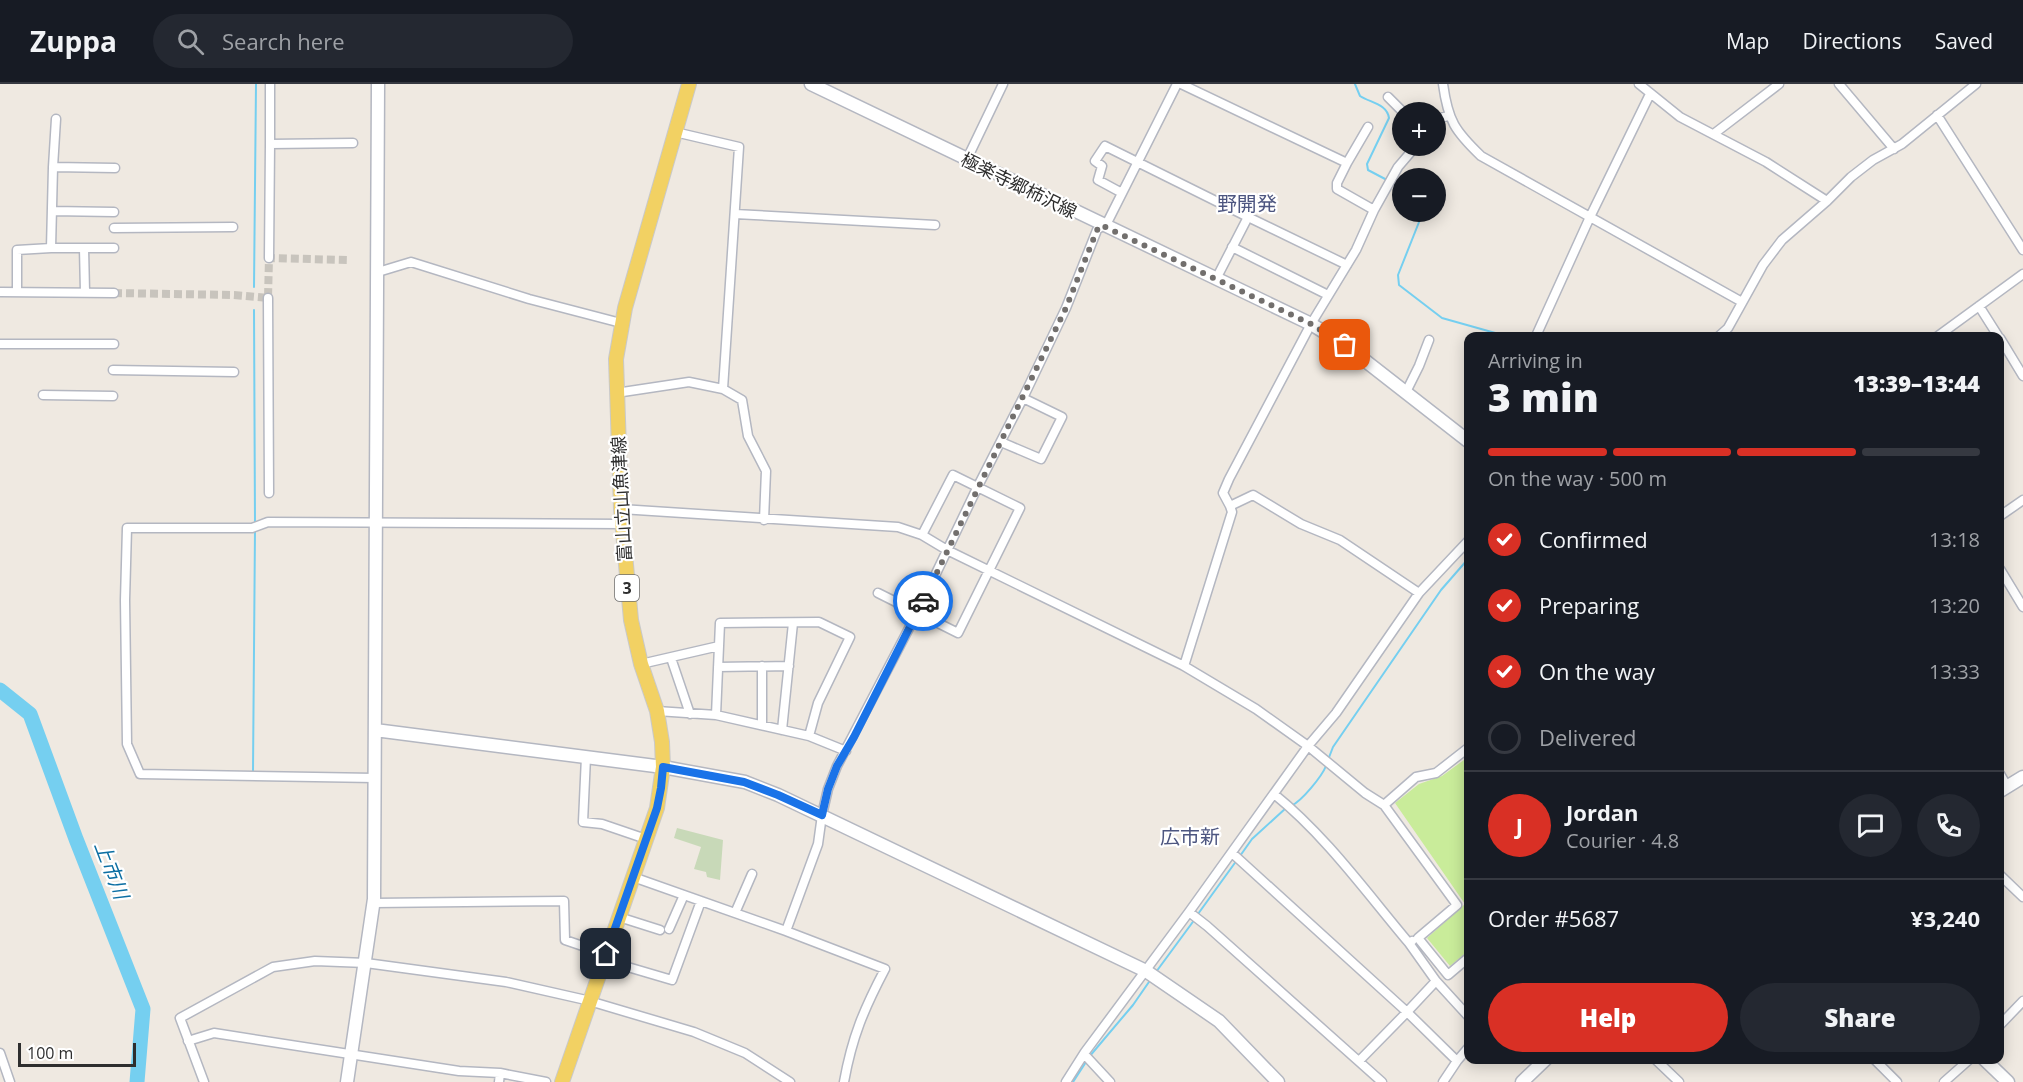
<!DOCTYPE html>
<meta charset="utf-8">
<style>
:root{--surface:#171b24;--page:#242831;--text:#f1f3f6;--muted:#9ea1a6;--line:#363941;--accent:#d93025}
body{margin:0;font-family:"Open Sans","Noto Sans JP",sans-serif;background:var(--page);color:var(--text);height:100vh;display:flex;flex-direction:column;font-size:22px;white-space:nowrap}
*{box-sizing:border-box;margin:0}
p{font-size:20px;color:var(--muted)}
.icon{flex:none;width:33px;height:33px;fill:none;stroke:currentColor;stroke-width:2;stroke-linecap:round;stroke-linejoin:round}
.map{position:relative;flex:1;overflow:hidden}
.details{position:absolute;left:1464px;top:248px;width:540px;height:732px;display:flex;flex-direction:column;background:var(--surface);border-radius:12px;box-shadow:0 3px 15px #0003}
.details>*{flex:none}
.buttons{position:absolute;left:1392px;top:18px;display:grid;gap:12px}
.buttons a{display:grid;place-items:center;width:54px;height:54px;border-radius:50%;background:var(--surface);box-shadow:0 3px 15px #0003;font-size:30px}
.scale{position:absolute;left:18px;bottom:15px;width:118px;box-sizing:border-box;padding-left:6px;border:3px solid #2e2e2e;border-top:0;font-size:16px;line-height:21px;white-space:nowrap;color:#2e2e2e;-webkit-text-stroke:4px #fff;paint-order:stroke}
.pin{position:absolute;display:grid;place-items:center;width:51px;height:51px;color:#fff;margin:-26px;border-radius:12px;box-shadow:0 3px 9px #0006}
.courier{position:absolute;display:grid;place-items:center;width:60px;height:60px;margin:-30px;border:4px solid #1a73e8;border-radius:50%;background:#fff;color:#222;box-shadow:0 2px 8px #0007}
.overview em{font-style:normal;font-weight:800}
.overview div{display:flex;flex-direction:column-reverse}
.overview{display:flex;align-items:center;justify-content:space-between;height:102px;padding:0 24px}
h1{font-size:39px;font-weight:800;line-height:45px}
.bar{display:grid;grid-template-columns:repeat(4,1fr);gap:9px 6px;align-content:center;height:72px;padding:0 24px}
.bar i{height:8px;border-radius:4px;background:var(--line)}
.bar .active{background:var(--accent)}
.bar p{grid-column:span 4}
.line{display:flex;align-items:center;gap:15px;padding:0 24px;border-top:2px solid var(--line)}
.line div{flex:1}
.round{display:grid;place-items:center;flex:none;width:63px;height:63px;border-radius:32px;background:var(--page)}
ol{padding:0 24px;list-style:none}
li{display:flex;align-items:center;gap:18px;height:66px}
li p{margin-inline-start:auto}
li .icon{padding:6px;border-radius:50%;background:var(--accent);color:#fff;stroke-width:4}
li:last-child{color:var(--muted)}
li i{width:33px;height:33px;border:3px solid var(--line);border-radius:50%}
.action{display:flex;gap:12px;margin-top:auto;padding:12px 24px}
.action a{flex:1;height:69px;border-radius:36px;background:var(--accent);color:#fff;font-size:24px;font-weight:800;line-height:69px;text-align:center}
.action a+a{background:var(--page);color:var(--text)}
header{display:flex;align-items:center;gap:36px;box-sizing:border-box;height:84px;padding:0 30px;background:var(--surface);border-bottom:2px solid var(--line)}
header strong{font-size:28px}
nav{display:flex;gap:33px;margin-inline-start:auto;font-size:21px}
.search{width:420px;height:54px;background:var(--page);display:flex;align-items:center;gap:15px;box-sizing:border-box;padding:0 21px;border-radius:33px;color:var(--muted);font-size:22px}
.map>svg:first-child{display:block}
</style>
<header>
<strong>Zuppa</strong>
<div class="search"><svg class="icon" aria-label="search" viewBox="0 0 24 24"><circle cx="10" cy="10" r="6"/><path d="M15 15l6 6"/></svg>Search here</div>
<nav><a>Map</a><a>Directions</a><a>Saved</a></nav>
</header>
<div class="map">
<svg width="2023" height="998" viewBox="0 0 2023 998">
<rect width="100%" height="100%" fill="#efe9e1"/>
<path fill="#c8d9b8" d="M677,744L723,756L720,796L707,793L706,788L694,785L701,763L674,754Z"/>
<path fill="#c9ec9a" d="M1468,673V867L1450,882L1427,854L1465,820L1395,719L1419,700L1442,692Z"/>
<g fill="none" stroke-linecap="round" stroke-linejoin="round">
<path stroke="#75cff0" stroke-width="2" d="M1355,0L1360,12C1371,19 1387,20 1389,34L1367,80L1368,86L1387,96
M1392,99L1402,104
M1423,128L1398,191L1399,201L1442,234L1506,252
M254,203L256,0
M254,226L255,440
M1328,676L1333,663L1441,506L1468,475
M253,687L255,445
M1291,722C1302,717 1322,692 1326,682
M1240,772L1252,755L1286,724
M1198,830L1237,776
M1156,888L1195,835
M1089,973L1133,921L1151,895
M1073,998L1086,978"/>
<path stroke="#75cff0" stroke-width="15" d="M0,606L30,630L76,755L143,925L137,998"/>
<path stroke="#c8c4bd" stroke-width="8" stroke-dasharray="8 4" stroke-linecap="butt" d="M114,209L234,211L268,214L269,174L347,176"/>
<g stroke="#b4b7c1" stroke-width="11">
<path id="street" d="M270,0V60L353,59
M1181,0L1347,79L1337,99V105L1374,126L1356,166L1311,240L1229,395L1223,409L1230,422
M1443,0C1448,37 1455,47 1481,72L1742,218
M1639,0L1680,33L1766,78L1827,117
M1839,0L1894,65
M1388,13L1403,28
M1937,31L2023,166
M56,35L53,83L115,84
M1436,35L1448,32
M675,48L739,63L723,305
M1715,49L1779,0
M967,75L1003,0
M1347,79L1368,43
M53,83L51,164H114
M1122,109L1098,96L1102,82L1095,77L1105,62L1248,133
M1374,126L1398,83L1410,69L1413,62
M52,127L114,128
M735,130L935,141
M114,144L233,143
M1232,163L1328,211
M84,164L85,208
M269,174L270,60
M378,188L411,178L529,215L621,239
M1216,195L1248,133L1347,181
M0,208L114,209
M17,208V166L51,164
M268,214L269,409
M1979,222L1998,252
M1536,252L1590,133L1650,10
M1719,252L1728,244L1763,181L1782,156L1827,117L1851,93L1873,76L1902,60L1976,0
M1938,252L2023,190
M2000,254L2023,292
M0,260H114
M113,286L234,288
M1406,308L1419,282L1429,256
M616,309L689,298L723,305L742,316L748,352L766,387L764,436
M43,311L113,312
M1001,358L1041,375L1062,333L1023,314
M621,425L898,443L922,451L947,466L1184,582L1256,625L1308,662L1365,709L1384,721L1457,821L1418,854L1448,891L1468,874
M2000,432L2023,416
M2000,485L2023,523
M878,509L958,549L1020,424L953,391L922,451
M671,574L690,630
M641,580L719,562
M1184,582L1232,428L1230,422L1253,411L1301,440L1340,456L1419,509
M718,583L789,582
M657,627L716,631L809,652L846,667
M716,631L720,539L819,538L850,553L818,619L809,652
M762,641V582
M782,646L793,539
M586,673L583,738L602,740L646,755
M2000,690L2007,702
M375,694L140,690L127,660L125,516L127,444H252L268,438L622,440
M1274,710C1326,752 1366,808 1409,859
M1384,721L1416,693L1436,689L1468,664
M1232,769L1407,928L1359,977
M2000,791L2023,813
M633,793L786,847L885,885C864,925 852,953 844,998
M374,819L564,817L565,856L606,870
M1189,828L1207,842L1382,998
M735,829L752,790
M619,833L660,846
M669,845L684,811
M786,847L818,760L822,731L828,705L837,682L917,529L978,402L1023,314L1066,224L1097,146L1108,137L1177,0
M1412,857L1409,859L1436,897
M604,876L672,896L701,817
M1468,932L1436,897L1407,928L1457,977L1468,964
M2000,941L2023,917
M188,957L214,949L459,987L500,989L499,998
M0,969L10,998
M1084,970L1110,998
M1655,975L1679,998
M1874,975L1897,998
M500,989L546,998
M204,998L180,934L273,883L315,877L366,879L506,898L586,916L694,948L745,969L790,998
M1066,998L1085,968L1189,828L1308,662L1336,629L1419,509L1468,457
M1443,998L1457,977
M1944,998L1970,975"/>
</g>
<g stroke="#b4b7c1" stroke-width="15">
<path id="secondary" d="M811,0L1311,240L1345,261L1468,357
M375,646L663,683L745,698L778,711L1146,887L1219,937L1278,998
M2000,707L2023,693
M1984,975L2008,998
M347,998L374,815L378,0
M1522,998L1546,975"/>
</g>
<g stroke="#c9c9c9" stroke-width="16">
<path id="primary" d="M562,998L657,724L663,683L662,658L657,627L641,580L631,536L621,425L616,275L625,224L689,0"/>
</g>
<use href="#street" stroke="#fff" stroke-width="8"/>
<use href="#secondary" stroke="#fff" stroke-width="12"/>
<use href="#primary" stroke="#f2d163" stroke-width="14"/>
</g>
<g fill="none" stroke-linecap="round" stroke-linejoin="round">
<path stroke="#726f6d" stroke-width="6" stroke-dasharray="0 10.8" d="M923,517L1066,224L1097,146L1101,141L1311,240L1345,261"/>
<path stroke="#1a73e8" stroke-width="8" d="M606,870L657,724L661,704L663,683L744,698L778,711L822,731L828,705L837,682L854,653L923,517"/>
</g>
<g text-anchor="middle" dominant-baseline="central" stroke-width="4.5" stroke-linejoin="round" paint-order="stroke">
<rect fill="#fff" stroke="#6d6d6d" stroke-width="1.5" x="615" y="491" width="24" height="26" rx="4.5"/>
<g font-size="16" font-weight="bold" fill="#2e2e2e">
<text x="627" y="504">3</text>
</g>
<g font-size="18" fill="#2e2e2e" stroke="#fff">
<text transform="translate(1019 101) rotate(26)">極楽寺郷柿沢線</text>
<text transform="translate(621 415) rotate(-93)">富山立山魚津線</text>
</g>
<g font-size="20" fill="#4d5680" stroke="#fff">
<text x="1247" y="119">野開発</text>
<text x="1190" y="752">広市新</text>
</g>
<g font-size="20" font-style="italic" fill="#0d6fa3" stroke="#fff">
<text transform="translate(112 786) rotate(69)">上市川</text>
</g>
</g>
</svg>
<div class="buttons">
<a>+</a>
<a>−</a>
</div>
<div class="scale">100 m</div>
<div class="pin" style="left:1345px;top:261px;background:#ea580c"><svg class="icon" aria-label="bag" viewBox="0 0 24 24"><path d="M5 8h14l-1 12H6zM9 8a3 3 0 0 1 6 0"/></svg></div>
<div class="pin" style="left:606px;top:870px;background:#1f2937"><svg class="icon" aria-label="home" viewBox="0 0 24 24"><path d="M3 11l9-7 9 7M6 9v11h12V9"/></svg></div>
<div class="courier" style="left:923px;top:517px"><svg class="icon" aria-label="car" viewBox="0 0 24 24"><path d="M5 17H2v-5l4-1 3-4h7l3 4 3 1v5h-3M9 17h6M6 11h13"/><circle cx="7" cy="17" r="2"/><circle cx="17" cy="17" r="2"/></svg></div>
<section class="details">
<div class="overview"><div><h1>3 min</h1><p>Arriving in</p></div><em>13:39–13:44</em></div>
<div class="bar"><i class="active"></i><i class="active"></i><i class="active"></i><i></i><p>On the way · 500 m</p></div>
<ol>
<li><svg class="icon" aria-label="check" viewBox="0 0 24 24"><path d="M5 12l5 5 9-10"/></svg>Confirmed<p>13:18</p></li>
<li><svg class="icon" aria-label="check" viewBox="0 0 24 24"><path d="M5 12l5 5 9-10"/></svg>Preparing<p>13:20</p></li>
<li><svg class="icon" aria-label="check" viewBox="0 0 24 24"><path d="M5 12l5 5 9-10"/></svg>On the way<p>13:33</p></li>
<li><i></i>Delivered</li>
</ol>
<div class="line" style="height:108px"><b class="round" style="background:var(--accent);color:#fff">J</b><div><b>Jordan</b><p>Courier · 4.8</p></div><a class="round"><svg class="icon" aria-label="chat" viewBox="0 0 24 24"><path d="M4 5h16v11H9l-5 4z"/></svg></a><a class="round"><svg class="icon" aria-label="phone" viewBox="0 0 24 24"><path d="M5 4h4l2 5-3 2q2 4 5 5l2-3 5 2v4C11 20 4 13 5 4z"/></svg></a></div>
<div class="line" style="height:78px"><div>Order #5687</div><b>¥3,240</b></div>
<div class="action"><a>Help</a><a>Share</a></div>
</section>
</div>
